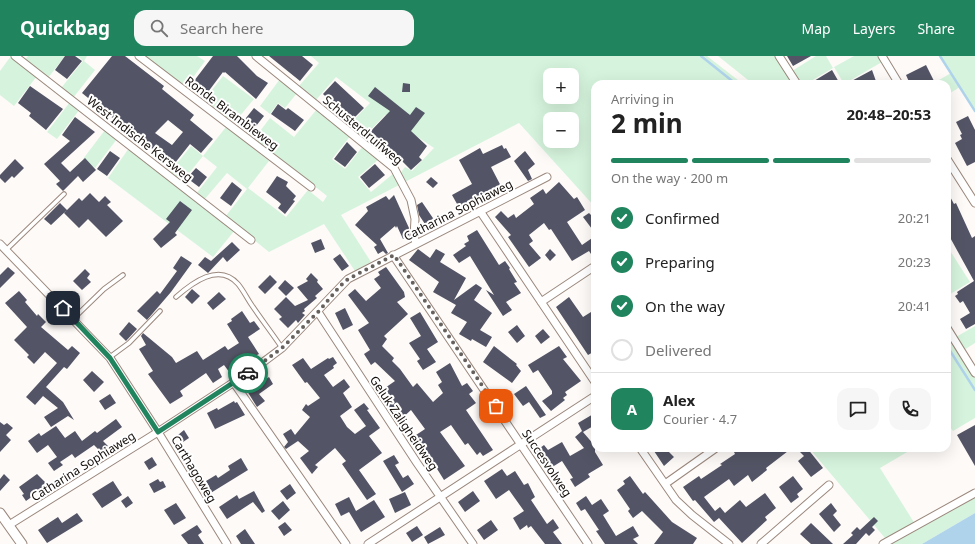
<!DOCTYPE html>
<meta charset="utf-8">
<style>
:root{--surface:#fff;--page:#f6f6f6;--text:#222;--muted:#767676;--line:#e0e0e0;--accent:#20845e}
body{margin:0;font-family:"Noto Sans",sans-serif;background:var(--page);color:var(--text);height:100vh;display:flex;flex-direction:column;font-size:15px;white-space:nowrap}
*{box-sizing:border-box;margin:0}
p{font-size:13px;color:var(--muted)}
.icon{flex:none;width:22px;height:22px;fill:none;stroke:currentColor;stroke-width:2;stroke-linecap:round;stroke-linejoin:round}
.map{position:relative;flex:1;overflow:hidden}
.drawer{position:absolute;left:591px;top:24px;width:360px;height:372px;display:flex;flex-direction:column;background:var(--surface);border-radius:12px;box-shadow:0 4px 16px #0002}
.drawer>*{flex:none}
.buttons{position:absolute;left:543px;top:12px;display:grid;gap:8px}
.buttons a{display:grid;place-items:center;width:36px;height:36px;border-radius:8px;background:var(--surface);box-shadow:0 4px 16px #0002;font-size:20px}
.pin{position:absolute;display:grid;place-items:center;width:34px;height:34px;color:#fff;margin:-17px;border-radius:8px;box-shadow:0 2px 6px #0006}
.courier{position:absolute;display:grid;place-items:center;width:40px;height:40px;margin:-20px;border:3px solid #20845e;border-radius:50%;background:#fff;color:#222;box-shadow:0 1px 5px #0007}
.overview em{font-style:normal;font-weight:700}
.overview div{display:flex;flex-direction:column-reverse}
.overview{display:flex;align-items:center;justify-content:space-between;height:68px;padding:0 20px}
h1{font-size:26px;font-weight:700;line-height:30px}
.bar{display:grid;grid-template-columns:repeat(4,1fr);gap:6px 4px;align-content:center;height:48px;padding:0 20px}
.bar i{height:5px;border-radius:3px;background:var(--line)}
.bar .on{background:var(--accent)}
.bar p{grid-column:span 4}
.line{display:flex;align-items:center;gap:10px;padding:0 20px;border-top:1px solid var(--line)}
.line div{flex:1}
.round{display:grid;place-items:center;flex:none;width:42px;height:42px;border-radius:12px;background:var(--page)}
ol{padding:0 20px;list-style:none}
li{display:flex;align-items:center;gap:12px;height:44px}
li p{margin-inline-start:auto}
li .icon{padding:4px;border-radius:50%;background:var(--accent);color:#fff;stroke-width:4}
li:last-child{color:var(--muted)}
li i{width:22px;height:22px;border:2px solid var(--line);border-radius:50%}
header{display:flex;align-items:center;gap:24px;box-sizing:border-box;height:56px;padding:0 20px;background:var(--accent);color:#fff}
header strong{font-size:19px}
nav{display:flex;gap:22px;margin-inline-start:auto;font-size:14px}
.search{width:280px;height:36px;background:var(--page);display:flex;align-items:center;gap:10px;box-sizing:border-box;padding:0 14px;border-radius:12px;color:var(--muted);font-size:15px}
.map>svg:first-child{display:block}
</style>
<header>
<strong>Quickbag</strong>
<div class="search"><svg class="icon" aria-label="search" viewBox="0 0 24 24"><circle cx="10" cy="10" r="6"/><path d="M15 15l6 6"/></svg>Search here</div>
<nav><a>Map</a><a>Layers</a><a>Share</a></nav>
</header>
<div class="map">
<svg width="975" height="488" viewBox="0 0 975 488">
<rect width="100%" height="100%" fill="#fefaf8"/>
<path fill="#d6f4dd" fill-rule="evenodd" d="M11,0L37,20L14,50L0,39V15Z
M28,0H65L48,22L25,4Z
M78,0H87L84,5L95,14L73,42L61,32L83,5Z
M144,0H197L205,5L186,31Z
M311,0H707L743,28H595V151L519,67L341,159L371,206L355,215L324,168L269,196L225,161L247,133L227,117L204,144L196,138L217,111L203,100L181,127L169,117L191,90L203,100L226,71L269,105L248,132L286,161L308,134L323,146L327,140L254,83L270,62L294,81L317,53L351,79L332,103L345,113L363,90L379,103L358,121L371,136L394,117L399,119L405,111L412,115L434,92L385,59L363,82L348,70L370,47L336,21L316,44L299,30L319,7ZM550,19H572V41H550ZM550,63H572V85H550Z
M718,0H777L796,28H753Z
M816,0H826L833,12L806,28H800L792,15Z
M854,0H878L882,6L844,28L834,11Z
M940,0H975V55L960,31L947,39V28H932L951,17Z
M223,20L254,43L234,67L204,44Z
M280,23L297,37L285,52L278,47L270,58L260,50Z
M70,46L80,53L57,83L47,76Z
M105,74L117,83L95,112L83,103Z
M129,92L235,174L213,201L108,122Z
M947,190L970,226L947,240Z
M975,270V287L964,294L956,281Z
M947,278L975,322V362L953,375L950,371L947,372Z
M809,392H914L880,412L915,468L885,482Z
M975,442V457L922,488H890Z"/>
<path fill="#b0d3ec" d="M975,457V488H922Z"/>
<g fill="none" stroke-linecap="round" stroke-linejoin="round">
<path stroke="#b0d3ec" stroke-width="2.5" d="M701,0L736,28
M940,0L975,55
M947,290L975,334"/>
</g>
<path fill="#535566" fill-rule="evenodd" d="M65,0H75L82,5L67,23L55,14Z
M112,0H125L164,30L162,33L194,59L190,64L213,83L201,97L190,88L175,107L159,94L157,96L141,85L82,37ZM168,64L183,76L172,89L155,77Z
M213,0H237L257,20L268,27L256,43L225,16L224,17L223,16L208,36L194,25Z
M269,0H302L313,9L300,25Z
M787,0H811L793,10Z
M926,9L934,25L927,28H910L906,19Z
M832,14L840,28H809Z
M872,14L877,28H846Z
M335,25L364,52L351,65L323,38Z
M403,27L410,28V36H402Z
M30,30L63,53L46,74L29,60L31,57L18,47Z
M375,31L410,59L416,51L425,57L411,75L427,90L419,101L422,104L411,114L398,101L396,104L369,77L390,55L368,40Z
M278,48L286,54L288,52L304,64L295,75L271,58Z
M254,52L264,60L252,75L242,67Z
M968,60L975,74V106L967,110L955,87L962,83L960,79L962,78L956,66Z
M75,61L95,76L61,107L70,116L85,102L96,114L83,126L78,120L63,135L56,128L60,125L44,108L70,85L62,79Z
M347,86L357,96L345,111L334,103Z
M502,89L504,93L506,92L511,101L491,111L503,134L481,146L479,143L466,149L467,151L461,155L452,139L472,128L459,104L480,92L483,98Z
M110,95L120,102L107,120L97,113Z
M525,95L535,108L528,114L532,123L528,125L514,105Z
M15,103L24,112L14,122L12,120L5,127L0,122V119Z
M375,108L385,119L369,132L360,121Z
M196,112L207,121L199,131L187,122Z
M277,120L288,126L286,130L296,140L293,144L295,145L285,158L278,152L281,148L279,146L266,136Z
M431,121L438,127L433,132L426,126Z
M232,126L242,134L231,150L220,142Z
M559,126L574,143L577,141L585,154L567,166L582,189L595,180V204L589,195L572,205L551,173L549,174L544,167L529,179L533,185L529,188L541,202L529,211L508,181L511,179L495,161L501,155L508,162L514,158L516,162L534,148L530,142L543,133L546,138Z
M947,135L954,148L956,147L972,182L975,180V268L966,273L960,263L970,257L963,245L960,247L955,240L958,238L957,236L974,225L947,176Z
M90,137L99,146L105,140L111,146L107,149L123,165L106,181L88,163L79,172L64,157L79,142L82,145Z
M394,139L409,172V179L403,183L397,170L396,172L395,170L380,183L388,197L386,198L383,195L378,198L374,191L377,189L355,169L368,155L366,151L386,140L389,144Z
M180,145L192,154L175,177L177,179L161,192L153,183L170,166L166,163Z
M422,146L437,168L429,174L419,159L417,149Z
M60,147L67,154L51,169L44,163Z
M589,157L592,160L595,158V177L583,161Z
M477,174L499,209L505,205L510,212L509,213L517,226L514,227L521,237L506,246L512,254L503,260L486,234L494,239L470,200L459,207L453,199L466,190L464,188L469,185L467,180Z
M321,183L325,193L315,197L311,187Z
M232,186L240,194L227,206L223,201L208,217L198,209L205,201L211,205Z
M418,193L430,202L436,193L445,198L440,206L466,222L454,244L476,228L482,232L474,244L492,257L480,274L492,281L486,291L472,283L471,285L459,278L467,266L451,257L456,249L433,236L439,226L409,204Z
M550,193L556,199L550,205L545,199Z
M340,198L349,210L342,215L333,203Z
M181,200L192,207L171,236L147,264L137,255L157,235L160,238L177,215L173,212Z
M8,211L15,217L0,232V219Z
M386,211L404,236L405,241L397,246L408,258L384,280L387,283L382,290L394,302L392,305L400,313L413,331L417,327L433,346L443,337L438,329L442,326L436,316L450,307L462,330L467,327L473,335L469,338L476,347L466,354L493,394L483,400L480,396L477,399L468,387L465,389L451,369L440,376L465,410L444,424L416,379L425,373L411,354L400,364L387,349L390,346L382,334L395,325L375,306L371,309L364,298L370,294L358,274L369,267L348,239L355,233L366,245L381,232L374,223L380,219L378,216Z
M85,213L90,218L87,222L91,226L82,234L73,225Z
M311,217L318,224L317,226L323,233L315,240L317,242L304,253L305,255L302,257L305,259L298,267L296,264L288,272L279,263L282,261L274,253L286,241L295,250L308,244L297,231L308,225L306,223Z
M270,219L277,226L265,238L258,231Z
M285,224L294,232L286,240L278,232Z
M192,233L200,240L192,248L185,241Z
M19,235L27,244L25,246L37,260L38,258L46,266L41,271L68,294L72,290L80,297L67,313L64,311L46,331L63,346L74,364L68,360L51,371L44,361L58,352L43,340L35,349L26,341L57,307L45,296L34,308L27,301L29,299L14,284L27,271L5,247Z
M219,236L226,243L213,254L207,247Z
M569,241L583,261L591,256L595,261V295L588,299L556,251Z
M345,252L353,269L343,274L335,257Z
M242,255L250,267L254,265L260,273L248,281L259,298L255,300L257,303L249,308L247,305L230,317L224,309L218,313L222,321L213,327L206,317L180,335L183,340L170,348L148,318L153,315L139,293L146,289L141,280L143,277L172,301L176,307L197,295L203,304L225,290L228,294L239,287L227,268L232,265L231,263Z
M420,256L438,286L427,293L436,306L423,314L417,305L420,303L409,287L421,280L410,262Z
M129,266L137,273L126,285L119,278Z
M517,269L525,280L517,287L508,276Z
M543,273L550,281L541,288L535,280Z
M494,290L517,308L516,309L521,315L512,327L483,306Z
M559,290L567,301L563,303L581,325L565,336L567,339L563,342L565,344L551,355L542,345L552,338V335L538,314L533,317L528,309Z
M333,301L337,307L333,310L334,312L324,319L333,331L344,323L350,331L343,337L352,351L340,360L347,371L355,378L366,370L354,354L364,347L369,353L367,354L380,372L369,380L382,397L359,414L376,438L367,444L342,408L346,405L335,392L315,409L318,411L312,418L300,402L309,395L298,385L286,393L284,391L288,386L283,378L291,373L295,379L310,361L302,354L306,348L308,350L320,342L307,326L305,327L292,309L303,302L311,313L328,302L329,303Z
M92,315L104,326L94,336L83,324Z
M269,321L273,328L259,338L265,345L257,351L244,330L250,325L254,331Z
M526,330L546,359L540,362L529,346L523,350L514,338Z
M110,338L116,347L105,354L99,345Z
M234,345L235,347L237,346L245,359L215,373L207,357L217,352L218,354Z
M595,357V369L583,376L595,390V396L603,409L588,418L590,421L575,431L570,423L573,422L562,405L549,413L536,395L544,389L548,394L562,386L570,400L584,392L575,381L582,375L578,367Z
M116,363L122,371L103,385L108,390L101,396L94,389L75,402L72,398L60,406L63,409L54,415L48,407L57,401L48,389L37,397L28,385L39,377L41,380L56,370L65,382L75,375L82,385L95,375L97,377Z
M0,366L4,369L7,367L13,372L6,379L11,384L0,396Z
M975,369V410L957,379Z
M184,374L189,382L183,386L178,379Z
M652,392H665L674,401L664,410Z
M739,392H792L766,412L767,414L752,426L748,419L734,430L729,423L704,441L715,455L720,451L725,457L740,444L746,451L765,437L776,452L765,461L767,464L742,487L719,462L714,466L695,444L693,445L683,431L699,420L701,423L722,409L720,408L735,398L734,396Z
M796,392H807L823,412L811,421L798,405L804,400Z
M394,399L399,407L395,409L403,422L408,419L414,428L402,436L383,405Z
M152,401L157,409L149,414L144,406Z
M241,402L248,414L209,438L205,433L209,430L206,425L216,419L218,422L230,414L228,410Z
M502,413L507,420L515,415L524,429L528,427L535,441L531,444L547,468L553,463L559,472L553,476L562,488H545L531,470L528,472L527,469L520,474L513,462L524,455L509,434L496,443L484,425Z
M4,418L10,424L0,435V423Z
M37,418L48,429L26,445L22,439L24,438L19,431Z
M630,420L643,438L645,436L672,466L697,482L693,488H654L663,476L642,455L633,462L628,455L630,453L617,434L625,428L623,425Z
M793,420L803,433L797,438L799,441L791,447L779,431Z
M158,423L160,426L163,425L166,431L154,437L149,428Z
M113,425L122,439L102,452L92,438Z
M290,428L296,437L287,444L280,435Z
M254,435L265,455L262,457L253,446L227,463L219,451L237,439L239,443Z
M473,435L480,445L465,456L458,446Z
M405,436L411,449L395,457L389,443Z
M128,440L133,447L126,452L121,445Z
M586,440L592,449L601,443L609,455L603,459L616,480L633,470L639,480L633,483L638,488H605L596,475L599,474L585,453L581,455L576,447Z
M349,441L356,455L374,444L385,461L361,476L349,456L341,460L335,448Z
M283,445L290,454L279,464L271,455Z
M176,447L186,462L174,469L164,454Z
M831,447L837,455L833,459L841,469L834,476L819,458Z
M77,457L83,465L47,487L38,474L58,461L62,467Z
M874,461L878,465L872,471L875,474L869,480L866,477L856,488H843L853,479L851,477L857,471L860,474Z
M491,464L498,474L484,484L477,474Z
M285,466L292,474L284,480L278,471Z
M811,467L833,488H811L800,478Z
M197,469L202,476L198,479L204,488H188L181,479Z
M417,470L423,479L412,486L406,477Z
M440,471L445,479L428,488L424,481Z
M245,473L255,488H241L236,480Z"/>
<g fill="none" stroke-linecap="round" stroke-linejoin="round">
<g stroke="#9b887d" stroke-width="5.5">
<path id="service" d="M6,194L64,138
M176,241C192,227 219,206 238,228C243,234 247,242 251,248C261,263 272,277 282,292
M73,263L104,233L123,219
M110,301L129,287L160,255"/>
</g>
<g stroke="#9b887d" stroke-width="9">
<path id="minor" d="M15,0L251,184
M139,0L311,131
M256,0L394,112L411,144L415,163L414,180L416,188
M779,0L797,28
M882,0L899,28
M947,103L975,147
M480,155L595,326
M0,188L110,302L158,376L227,488
M393,199L588,488
M541,246L595,210
M318,256L417,407L473,488
M947,272L975,317
M234,327L346,488
M640,392L676,444L692,459L729,488
M665,428L716,392
M9,469L158,376L254,313L282,292L348,223L547,121
M368,488L595,340
M761,488L829,429
M883,488L975,437"/>
</g>
<g stroke="#9b887d" stroke-width="11">
<path id="tertiary" d="M0,457L22,488"/>
</g>
<use href="#service" stroke="#fff" stroke-width="3.5"/>
<use href="#minor" stroke="#fff" stroke-width="7"/>
<use href="#tertiary" stroke="#fff" stroke-width="9"/>
</g>
<g fill="none" stroke-linecap="round" stroke-linejoin="round">
<path stroke="#66615d" stroke-width="4" stroke-dasharray="0 7.2" d="M248,317L282,292L318,256L340,230L348,223L394,199L496,350"/>
<path stroke="#20845e" stroke-width="5" d="M63,252L110,302L158,376L248,317"/>
</g>
<g text-anchor="middle" dominant-baseline="central" stroke-width="4" stroke-linejoin="round" paint-order="stroke">
<g font-size="12" fill="#140e0a" stroke="#fff">
<text transform="translate(232 57) rotate(37)">Ronde Birambieweg</text>
<text transform="translate(363 74) rotate(40)">Schusterdruifweg</text>
<text transform="translate(140 83) rotate(38)">West Indische Kersweg</text>
<text transform="translate(458 154) rotate(-27)">Catharina Sophiaweg</text>
<text transform="translate(404 367) rotate(56)">Geluk Zaligheidweg</text>
<text transform="translate(547 407) rotate(56)">Succesvolweg</text>
<text transform="translate(83 410) rotate(-32)">Catharina Sophiaweg</text>
<text transform="translate(194 413) rotate(59)">Carthagoweg</text>
</g>
</g>
</svg>
<div class="buttons">
<a>+</a>
<a>−</a>
</div>
<div class="pin" style="left:496px;top:350px;background:#ea580c"><svg class="icon" aria-label="bag" viewBox="0 0 24 24"><path d="M5 8h14l-1 12H6zM9 8a3 3 0 0 1 6 0"/></svg></div>
<div class="pin" style="left:63px;top:252px;background:#1f2937"><svg class="icon" aria-label="home" viewBox="0 0 24 24"><path d="M3 11l9-7 9 7M6 9v11h12V9"/></svg></div>
<div class="courier" style="left:248px;top:317px"><svg class="icon" aria-label="car" viewBox="0 0 24 24"><path d="M5 17H2v-5l4-1 3-4h7l3 4 3 1v5h-3M9 17h6M6 11h13"/><circle cx="7" cy="17" r="2"/><circle cx="17" cy="17" r="2"/></svg></div>
<section class="drawer">
<div class="overview"><div><h1>2 min</h1><p>Arriving in</p></div><em>20:48–20:53</em></div>
<div class="bar"><i class="on"></i><i class="on"></i><i class="on"></i><i></i><p>On the way · 200 m</p></div>
<ol>
<li><svg class="icon" aria-label="check" viewBox="0 0 24 24"><path d="M5 12l5 5 9-10"/></svg>Confirmed<p>20:21</p></li>
<li><svg class="icon" aria-label="check" viewBox="0 0 24 24"><path d="M5 12l5 5 9-10"/></svg>Preparing<p>20:23</p></li>
<li><svg class="icon" aria-label="check" viewBox="0 0 24 24"><path d="M5 12l5 5 9-10"/></svg>On the way<p>20:41</p></li>
<li><i></i>Delivered</li>
</ol>
<div class="line" style="height:72px"><b class="round" style="background:var(--accent);color:#fff">A</b><div><b>Alex</b><p>Courier · 4.7</p></div><a class="round"><svg class="icon" aria-label="chat" viewBox="0 0 24 24"><path d="M4 5h16v11H9l-5 4z"/></svg></a><a class="round"><svg class="icon" aria-label="phone" viewBox="0 0 24 24"><path d="M5 4h4l2 5-3 2q2 4 5 5l2-3 5 2v4C11 20 4 13 5 4z"/></svg></a></div>
</section>
</div>
